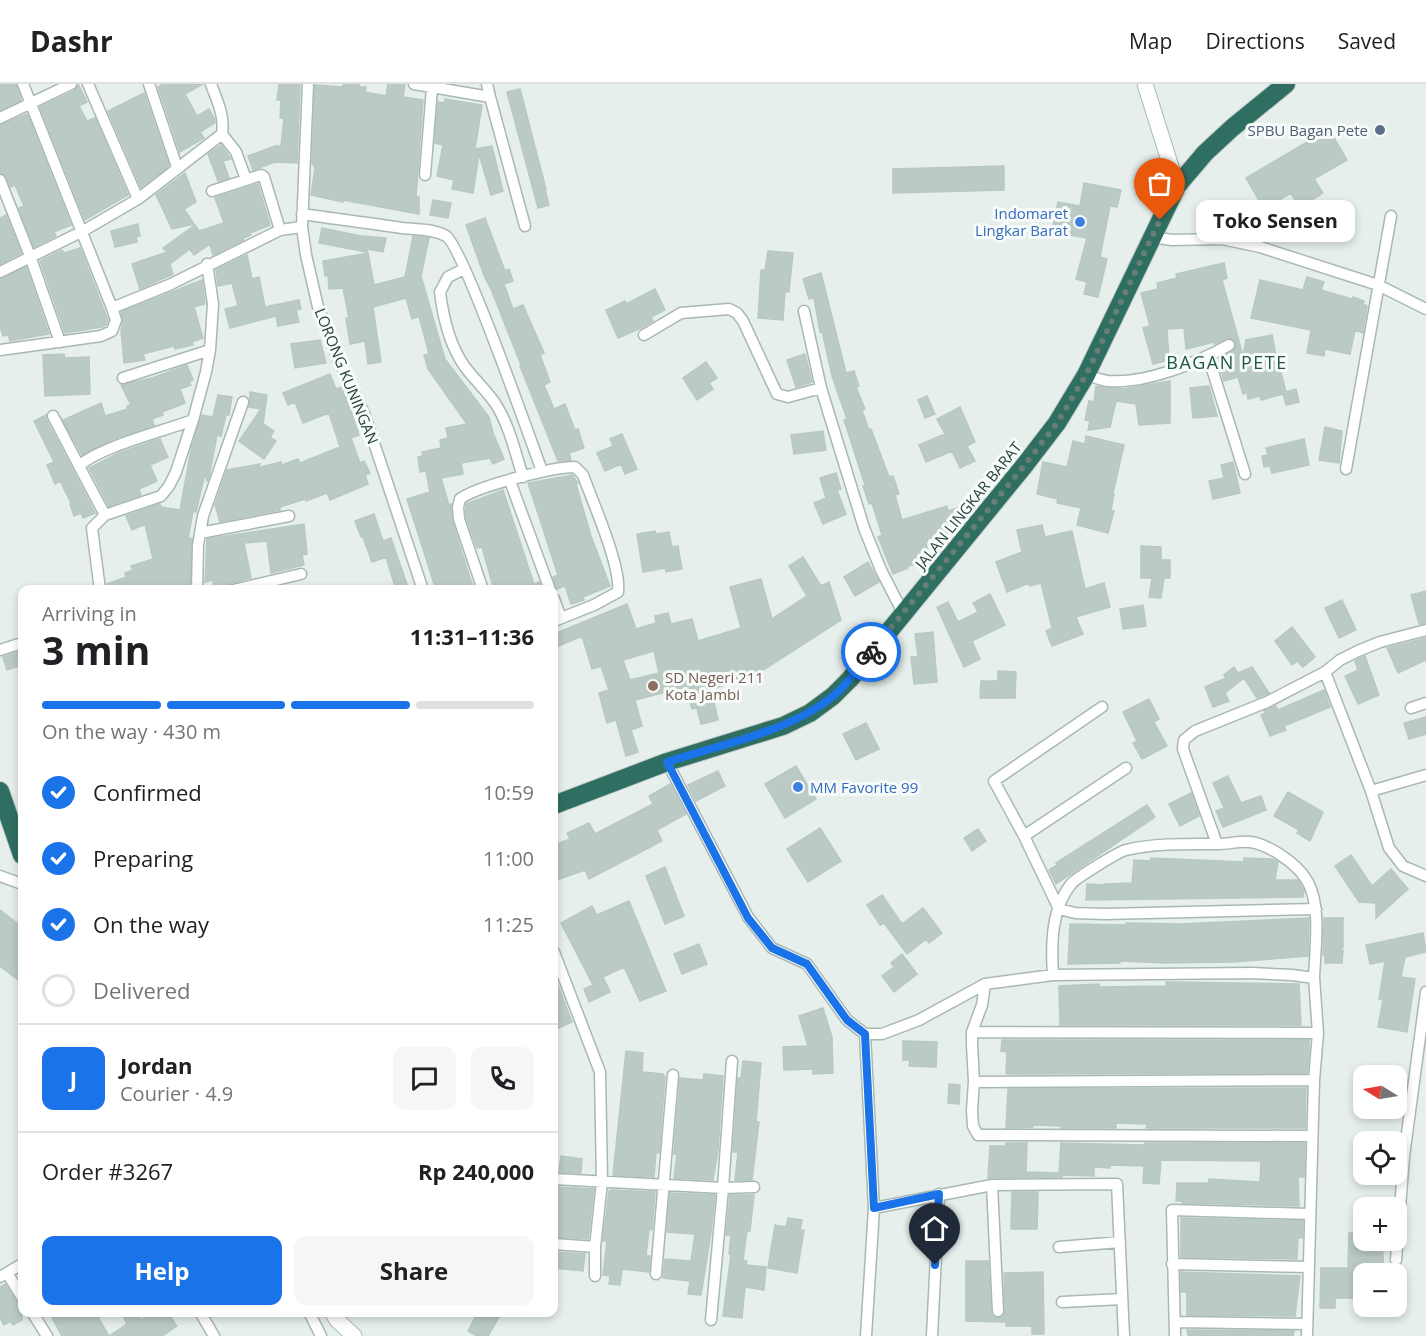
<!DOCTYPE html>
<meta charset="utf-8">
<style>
:root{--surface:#fff;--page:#f6f6f6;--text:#202124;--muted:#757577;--line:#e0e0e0;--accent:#1a73e8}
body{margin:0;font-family:"Open Sans",sans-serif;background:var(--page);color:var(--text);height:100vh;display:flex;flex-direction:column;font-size:22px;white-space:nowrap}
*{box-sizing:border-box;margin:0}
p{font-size:20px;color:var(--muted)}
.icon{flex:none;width:33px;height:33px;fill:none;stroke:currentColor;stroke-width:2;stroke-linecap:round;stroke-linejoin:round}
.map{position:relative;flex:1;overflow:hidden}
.details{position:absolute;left:18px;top:501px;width:540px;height:732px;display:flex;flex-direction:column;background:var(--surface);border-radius:12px;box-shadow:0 3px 9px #0003}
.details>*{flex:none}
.needle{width:39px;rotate:281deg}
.controls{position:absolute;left:1353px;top:981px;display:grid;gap:12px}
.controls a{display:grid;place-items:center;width:54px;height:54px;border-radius:12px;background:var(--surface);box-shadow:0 3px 9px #0003;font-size:30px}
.pin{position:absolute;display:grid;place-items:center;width:51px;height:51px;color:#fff;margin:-62px -26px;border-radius:50% 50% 50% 0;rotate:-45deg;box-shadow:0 0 6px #0007}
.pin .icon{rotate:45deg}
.courier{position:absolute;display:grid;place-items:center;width:60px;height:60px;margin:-30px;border:4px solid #1a73e8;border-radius:50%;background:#fff;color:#222;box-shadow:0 2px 8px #0007}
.bubble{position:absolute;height:42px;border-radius:12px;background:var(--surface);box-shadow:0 3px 9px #0003;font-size:20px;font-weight:700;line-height:42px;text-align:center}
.summary em{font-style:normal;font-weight:700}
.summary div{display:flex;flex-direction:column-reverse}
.summary{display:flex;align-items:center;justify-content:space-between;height:102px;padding:0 24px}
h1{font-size:39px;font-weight:700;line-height:45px}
.bar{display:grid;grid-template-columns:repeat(4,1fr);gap:9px 6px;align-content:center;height:72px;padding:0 24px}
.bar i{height:8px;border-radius:4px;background:var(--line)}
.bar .selected{background:var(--accent)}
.bar p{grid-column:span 4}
.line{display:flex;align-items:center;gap:15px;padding:0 24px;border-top:2px solid var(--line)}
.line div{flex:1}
.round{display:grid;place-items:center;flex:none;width:63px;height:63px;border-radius:12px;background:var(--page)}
ol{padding:0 24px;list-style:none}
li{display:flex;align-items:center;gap:18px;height:66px}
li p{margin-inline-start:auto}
li .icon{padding:6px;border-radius:50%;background:var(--accent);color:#fff;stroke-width:4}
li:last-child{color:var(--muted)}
li i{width:33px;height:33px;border:3px solid var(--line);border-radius:50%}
.button{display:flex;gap:12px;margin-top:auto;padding:12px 24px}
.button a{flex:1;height:69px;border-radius:12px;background:var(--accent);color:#fff;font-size:24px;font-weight:700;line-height:69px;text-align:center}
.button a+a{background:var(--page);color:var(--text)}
header{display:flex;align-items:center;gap:36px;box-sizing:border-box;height:84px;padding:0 30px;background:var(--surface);border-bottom:2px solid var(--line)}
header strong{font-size:28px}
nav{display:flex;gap:33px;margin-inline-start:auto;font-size:21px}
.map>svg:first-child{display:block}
</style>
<header>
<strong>Dashr</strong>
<nav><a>Map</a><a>Directions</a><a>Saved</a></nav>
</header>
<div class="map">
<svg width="1426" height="1252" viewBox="0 0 1426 1252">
<rect width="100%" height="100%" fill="#e6efeb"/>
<path fill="#bbcac4" stroke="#b8c9c2" stroke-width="1.5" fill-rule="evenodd" d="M0,0H16L21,16L0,26Z
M78,0L87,18L79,22L87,37L95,34L128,111L85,136L40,23L74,7Z
M163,0H203L185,10L197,32L209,25L214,34L215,39L200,48L204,54L180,68L158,3Z
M279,0H300L297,79L275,78L253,86L248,72L275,62H281L284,34H280L281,16H277Z
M343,0H359V3H366L365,8L386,12L388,0H405L403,13L423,16L416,113H419V130L343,116V118L311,111L315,84L312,79L315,1L343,3Z
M520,5L546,105H545L549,121L538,124L507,8Z
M144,9L169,82L141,103L108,27Z
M445,15L482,21L475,65L492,62L503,107L491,111L479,70L473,109L452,105L454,96L437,92L443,61L435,59L438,18L444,19Z
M27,30L71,141L54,148L56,152L34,163L19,124L24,122L15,101L11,103L5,91L0,89V41Z
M1329,45L1347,76L1314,95L1323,109L1299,124L1291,109L1264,125L1246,94Z
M221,61L231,75L223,77L229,94L218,97L208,70Z
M1004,82V106L893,109V85Z
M185,89L196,118L184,125L194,140L172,145L156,111Z
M1084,99L1121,106L1117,123L1110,122L1100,173L1107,175L1098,213L1084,210L1087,198L1076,195L1087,154L1052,148L1058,118L1080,122Z
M258,100L270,141L250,149L251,151L243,154L244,156L213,171L210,160L194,171L190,165L170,180L173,190L140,205L132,180L167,168L163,164L195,141L199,147L224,139L215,114Z
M433,116L451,119L448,134L430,131Z
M6,131L21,169L0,180V134Z
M485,134L505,187L509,185L513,197L504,200L513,225L523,221L544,269L540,271L550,298L544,301L554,325L565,320L575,346L578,345L584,364L569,369L571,376L558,377L520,282L521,281L491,205L485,194L466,141Z
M138,140L140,152L136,153L137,158L115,163L111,147Z
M322,144L361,152L386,154L383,168L367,165V168L319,159Z
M413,152L429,154L421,192L445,275L489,333L493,349L504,375L493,380L490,374L461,379L463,390L441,394L449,421L451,420L452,437L474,506H436L407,415L430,408L426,387L420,388L418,373L423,372L422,368L441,364L440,356L448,354L446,344L467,340L428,285L424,271L429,270L419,232L412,235L406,214L373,223L381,278L368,280L365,257L350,260L346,234H349L343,204L329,205L328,191L325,192L323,177L368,169L374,201L405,193Z
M80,164L108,236L106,241L102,243L65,249L40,177L62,166L64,169Z
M768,167L793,169L789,208L785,207L783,236L758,234L761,186H765Z
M247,171L252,195L259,193L265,223L299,216L301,225L296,226L299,238L278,242L276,232L230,244L225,225L238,222L232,199L218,202L216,186Z
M1224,179L1227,194L1222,196L1243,272L1246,256L1272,251L1278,281H1279L1286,308L1296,305L1299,318L1286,321L1283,310L1261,316L1260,312L1248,315L1247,308L1243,310L1238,293L1224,297L1218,275L1236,264L1235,257L1230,254L1214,260V258L1186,265L1184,244L1167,245L1169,276L1153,280L1143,244L1150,242L1141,209L1158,205L1157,199L1177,194L1176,190Z
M26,183L49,250L10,257L8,251L3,252L0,242V195Z
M821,189L846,289L854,287L859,302L856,303L865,325L862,326L869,346L871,345L889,393L893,392L899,410L895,411L902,436L947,422L948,427L960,423L964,435L952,439L954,447L927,455L928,458L926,459L930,477L907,482L908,484L893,490L878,453L882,451L872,419L869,420L863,402L865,401L844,336L847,335L832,292L822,247L820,248L814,214L809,215L803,195Z
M1307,193L1324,198L1321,206L1352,215L1353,213L1364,217L1363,220L1367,222L1363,249L1355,246L1350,270L1325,265L1324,272L1307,269L1311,246L1251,234L1260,196L1303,206Z
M202,196L205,220L194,223L203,254L192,258L193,261L175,265L174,262L143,270L145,276L124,279L121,246L123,238L121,228Z
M655,205L665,226L651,233L653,237L641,244L618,254L606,226L625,217L626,220Z
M320,256L326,279L295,284L291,260Z
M64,270L65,274L89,273L90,310L45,312L43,271Z
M805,270L812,298L796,303L787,276Z
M706,278L717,294L709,299L713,305L697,316L683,294Z
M187,281L193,296L189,298L191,301L180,305L185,319L162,328L163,331L152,335L154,341L113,355L82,371L63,336L101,319L105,332L128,325L127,322L131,321L121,301L152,294Z
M330,290L336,305L342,303L351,326L359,351L351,354L360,379L364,377L370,389L365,391L368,400L330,416L327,409L306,417L305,415L280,423V426L220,438L215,421L227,386L260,380L257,384L281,378L282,381L298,375L300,379L340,363L329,329L303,339L295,318L288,321L283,309Z
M1170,297V339L1139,341L1136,320L1116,317L1110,343L1088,346L1090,337L1085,336L1089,317L1094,318L1096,302L1124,305Z
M1209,302L1217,332L1193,334L1190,304Z
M250,308L267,311L263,340L274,347L270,353L276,357L264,375L239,357L261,325L249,323Z
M218,311L232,313L229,331H226L221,352L217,351L209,393L207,397L205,390L196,428L193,427L188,455L192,454L190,501L171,506H107V500L126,493L125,489L133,486L131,482L153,475L145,440L132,446L126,432L160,420L161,423L180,426L191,366L202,331L213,333Z
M927,312L935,330L925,334L918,316Z
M960,323L975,358L967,362L975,377L960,384L952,367L926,378L919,361L945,350L937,335Z
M46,331V335L95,429L83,434L81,429L74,432L70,420L71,419L60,397L55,400L47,381L54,378L34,337Z
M1325,343L1342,347L1339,379L1319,376Z
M823,347L826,366L794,370L791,351Z
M622,350L637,385L625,390L621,380L605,387L597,369L613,362L610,355Z
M1086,352L1124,361L1113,409L1114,410L1111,426L1114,427L1108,449L1077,441L1081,424L1057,419L1058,415L1037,410L1043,378L1067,383L1073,357L1085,360Z
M160,355L168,373L150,381L157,397L139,405L141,411L109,422L89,384L119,369Z
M1304,355L1309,381L1272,389L1270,382L1264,383L1262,372L1268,371L1266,364Z
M1233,378L1240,409L1213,415L1209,397L1224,394L1221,381Z
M836,389L841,405L837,406L846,430L823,440L814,419L826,414L820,394Z
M572,391L578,399L576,400L591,452L610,502L583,513L584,516L571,520L565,502L557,505L553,493L558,491L528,399Z
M503,406L534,500L539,498L542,506H494L482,463L477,464L466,433V420Z
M374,430L383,457L391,454L409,506H396L386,473L372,478L363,453H361L355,437Z
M304,440L307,470L302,471L304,481L271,489L267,457L244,459L251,494L231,499L226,506H214L213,496L205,498L207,455Z
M1042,441L1045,453L1072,447L1085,505L1104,499L1110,523L1076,533L1083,550L1052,562L1046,547L1052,544L1041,499L1030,502L1029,499L1007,508L996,478L1022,468L1017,446Z
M655,447L656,450L669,448L672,463L678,462L682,485L666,488L665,484L643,488L637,450Z
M1141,462L1161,463V476H1170V494H1164L1161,514L1149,513L1152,494H1141Z
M803,473L821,502L829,498L841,536L754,592L711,605L718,636L701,640L697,624L692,625L686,603L635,616L642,642L631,646L638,668L626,672L616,636L607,639L599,609L609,606L601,582L592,585L582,552L554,564V550L627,520L636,545L656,539L655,532L668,529L671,540L692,535L698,557L741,544L730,503L761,495L772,535L807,512L789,482ZM654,567L659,589L630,596L623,576Z
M868,478L879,498L855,512L844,493Z
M1426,507V539L1419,540L1411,511Z
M990,510L1005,541L972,557L980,575L964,583L937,523L948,518L958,538L978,528L973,519Z
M1342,516L1356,546L1339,554L1325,524Z
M1143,521L1146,542L1123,545L1120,525Z
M1292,543L1315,573L1303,583L1297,577L1292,581L1275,557Z
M933,548L937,598L914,600L911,573H918L915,550Z
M1426,554V576L1398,589L1387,564Z
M22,567V581L7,586L3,573Z
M1365,572L1379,611L1358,620L1345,592L1358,586L1355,577Z
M1234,583L1238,589L1252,583L1269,609L1257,614L1244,594L1225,609L1229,617L1213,623L1205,603L1226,594L1224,591Z
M998,587L1016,588L1015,614H980L981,597H998Z
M1324,606L1330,623L1284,642L1286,646L1270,652L1261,631L1266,629L1264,627L1276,622L1278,626Z
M1149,615L1159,635L1154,638L1167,662L1142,675L1133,659L1137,657L1123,628Z
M1426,633V650L1409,655L1404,639Z
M866,639L879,665L856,676L843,650Z
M796,682L816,715L785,734L765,700Z
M718,687L725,702L696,717L688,701Z
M1228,692L1241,719L1261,712L1266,726L1223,743L1216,727L1224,724L1213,699Z
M670,700L686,730L657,746L662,757L589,795L585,786L554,797V761L570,755L567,749L589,739L595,750L653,720L649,712Z
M1288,708L1323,728L1310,757L1297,749L1299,746L1274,732Z
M1191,709L1199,732L1180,742L1169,720Z
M1147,721L1155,733L1056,800L1049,786L1057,781L1056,779Z
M820,744L841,777L808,798L787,765Z
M978,745L986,757L972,767L964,754Z
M1351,771L1372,802L1391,785L1408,805L1376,834V819L1359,818L1335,782Z
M1151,774L1244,778V774L1272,775L1278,778L1275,796H1298L1304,807L1303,813L1086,816L1087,800L1105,801V800L1132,799L1134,776L1151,777Z
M665,783L684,832L665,840L646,792Z
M882,811L902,840L923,824L942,849L929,859L926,855L907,870L884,839L880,841L867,821Z
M629,817L666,907L640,917L624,883L603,893L610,908L589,918L584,905L593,901L561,839L592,822L597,831Z
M0,826L22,843V899L0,882Z
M1309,834L1308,872L1233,878L1166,879L1120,877V879L1068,880L1070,840L1126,841V839L1181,840Z
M1324,834H1343V863L1338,867L1343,866L1342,879H1325V871H1323Z
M1423,849L1426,868L1405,873L1401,893L1415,895L1407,948L1378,943L1383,916L1379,915L1385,877L1370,880L1366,861Z
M699,860L707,880L682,890L674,870Z
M902,870L917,890L894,908L882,892L894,883L891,879Z
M554,891L572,938L554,946Z
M1166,898L1299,900L1301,941H1060L1059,902L1099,900V903L1166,902Z
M823,924L832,953L833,989L813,990V985L784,986L783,963L808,962L799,932Z
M1002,956H1309V968L1307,989L1008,990L1006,989L1007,968L1001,967Z
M903,957L937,958L936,983L909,982L910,976H903Z
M626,967L643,969L642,988L663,990V992H665L659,1069L656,1068L654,1093L613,1091Z
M743,977L761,979L756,1038H759L752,1096H735L738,1068H733L738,994H741Z
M704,990L723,992L718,1066L713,1096L674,1094L677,1071L674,1070L680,994L703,996Z
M949,1000L960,1001L959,1020L948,1019Z
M1306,1004L1305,1044H1146L1147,1040L1116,1039V1044H1061V1042L1033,1041V1043L1006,1044L1008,1005Z
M1006,1059H1027L1026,1088L1059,1089L1061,1059L1145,1061V1059H1305L1304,1093H1298L1299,1122L1182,1119V1117H1176L1177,1099H1209V1095L1260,1098L1261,1077L1161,1076L1159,1100L1143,1099L1144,1082L1110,1081V1084L1094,1083V1092L1062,1091V1093L988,1094L990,1062H1006Z
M561,1072L582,1075L581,1089L559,1088Z
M555,1103L594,1105L588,1155L558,1153V1151L554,1150Z
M611,1106L655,1108L652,1146L649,1145L646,1172H650L649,1188L622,1185L620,1201L609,1200L610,1192L603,1191L607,1157H603L609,1107Z
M1012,1108H1038L1037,1145H1011Z
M670,1109L715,1111L711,1149L701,1211L688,1210L690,1197L663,1194L665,1175L691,1177L695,1150L667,1148Z
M730,1111H754L750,1147H747L743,1176L747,1177L746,1181L766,1183L764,1206L745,1203L742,1234L723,1232L731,1170H729L731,1151H726Z
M788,1134L802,1136L800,1146H804L797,1189L768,1184L775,1141L786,1143Z
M1181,1134L1303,1137L1302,1154H1298L1297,1175L1181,1173Z
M1349,1149H1364V1156H1382L1384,1190H1364V1214H1335V1224H1320L1321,1184H1348Z
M556,1168L585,1170L583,1187L554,1184Z
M966,1177H988L991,1227L992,1232L998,1234L1003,1233L1005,1227L1004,1189L1043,1188L1044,1250H1032V1242H1006V1238L966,1237Z
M1181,1188L1300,1192L1295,1232L1187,1231V1208H1181Z
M5,1200L16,1217L22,1220V1236L13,1241L11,1237L4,1241L0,1234V1203Z
M49,1228H95L109,1252L127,1240L121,1228H137L141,1236L151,1228H167L177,1242L162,1252H62Z
M478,1228H502L488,1252H477L468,1247Z
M1187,1246L1294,1247L1293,1252H1188Z"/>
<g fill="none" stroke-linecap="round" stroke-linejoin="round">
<g stroke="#a8b8b2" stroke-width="13">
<path id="street" d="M23,0L112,224
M88,0L138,115
M149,0L177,83
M308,0L302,143L306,171L318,223L337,273L364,329L423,506
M414,0L490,13L525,142
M487,0L490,13
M0,34L71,0
M222,50L236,68L246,95
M425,91L432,4
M0,96L30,172L60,258
M212,107L261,91L264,93L280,146
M302,130C336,135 369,139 402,144C415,145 434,145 446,152C462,161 531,357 542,387
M1151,153L1172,156L1222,155L1260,163L1378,201L1426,225
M464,185L448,193L440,208C443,233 450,262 465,283C474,295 486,306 495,319C509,340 515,368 523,393
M0,188L83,147L138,115L222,50C225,32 217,17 211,0
M804,227L821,304L864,444L881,486L903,529
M644,251L681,229L729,225L737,229L743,237L777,310L788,313L821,304
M0,266L101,252L112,247L116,236L112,224L169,201L280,146L302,143
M1208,272L1245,390
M1086,291C1093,293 1101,296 1108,297C1147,300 1196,279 1229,261
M123,294L210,266
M53,332L79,382
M1346,385L1391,132
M510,397L550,506
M105,431L79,382C99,363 164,347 193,336
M200,449L289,432
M100,506L92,444L105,431L161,412L169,402L176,388L193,336L206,288L210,266L213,220L207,180
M197,506L198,461L203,432L243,318
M233,506L301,490
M483,506L459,435L458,423L460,415C477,402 553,383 575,383L583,391C593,419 621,481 618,508L594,521L554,537
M554,515L561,534
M0,566L22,559
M1325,588L1371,707L1389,764L1403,782L1426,792
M1102,623L994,697L1024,752L1059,825L1075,829L1105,830L1316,825
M1411,624L1426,619
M667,678L748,833L772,864L807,880L847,936L865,950H882L919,936L985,900L1053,891L1252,889L1292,891L1314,894L1318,949L1314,996L1307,1252
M1371,707L1426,691
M1024,752L1126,684
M1217,760L1183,665L1184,656L1195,647L1267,618L1325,588L1340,576L1358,567L1380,558L1426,546
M0,792L22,800
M554,868L600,988L602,1098L595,1163V1192
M1053,891C1051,861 1051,824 1072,799C1078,793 1118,768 1126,766C1156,759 1188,760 1218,760C1228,760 1240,757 1250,758C1268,760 1296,779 1306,795C1322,819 1315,865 1314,894
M985,900L982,921L972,948V960L974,998L972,1026L973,1042L978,1051L1312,1052
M972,948L1318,949
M865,950L874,1124L992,1101L998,1227
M974,998L1314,996
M554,1095L723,1104L754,1103
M992,1101L1117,1100L1124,1252
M554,1160L595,1163
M1059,1163L1120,1158
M1396,1176L1404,1072L1426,908
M1172,1180L1309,1183
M7,1189L22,1213
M656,1190L673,991
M0,1193L22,1180
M1062,1218L1122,1215
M32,1228L47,1252
M200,1228L214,1252
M309,1228L321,1252
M711,1236L723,1104L732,977
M1176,1238L1307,1240
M866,1252L874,1124
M932,1252L939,1110
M1175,1252L1172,1126L1309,1130"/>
</g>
<g stroke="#a4bbb3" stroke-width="17">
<path id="secondary" d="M1145,0L1177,102
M332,1228L337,1236L354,1252"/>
</g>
<g stroke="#c2cac8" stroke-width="20">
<path id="highway" d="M0,707L22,771
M554,721L667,678L783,642L810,629L833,612L850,595L1024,382L1057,339L1086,291L1177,102L1205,69L1232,44L1286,0"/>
</g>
<use href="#street" stroke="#fff" stroke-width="10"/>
<use href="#secondary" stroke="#fff" stroke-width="15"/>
<use href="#highway" stroke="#2f6f62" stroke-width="18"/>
</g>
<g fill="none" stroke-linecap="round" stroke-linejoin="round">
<path stroke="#687f78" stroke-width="6" stroke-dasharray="0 10.8" d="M871,568L1024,382L1057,339L1086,291L1160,136"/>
<path stroke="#1a73e8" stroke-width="8" d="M871,568C859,583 847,601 832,613C788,648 720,661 667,678L748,834L772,864L807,880L847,936L865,950L874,1124L939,1110L935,1181"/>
</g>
<circle fill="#5c6f8a" stroke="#f7fbf9" stroke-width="2" cx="1380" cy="46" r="6"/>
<g fill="#3f7fe0" stroke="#f7fbf9" stroke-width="2">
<circle cx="1080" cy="138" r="6"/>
<circle cx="798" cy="703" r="6"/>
</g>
<circle fill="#8d6e63" stroke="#f7fbf9" stroke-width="2" cx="653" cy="602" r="6"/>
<g text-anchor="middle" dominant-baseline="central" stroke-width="6" stroke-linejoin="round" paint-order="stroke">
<g font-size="15" fill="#4e5e75" stroke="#f7fbf9" text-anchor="end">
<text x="1368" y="46">SPBU Bagan Pete</text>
</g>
<g font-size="15" fill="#366cbe" stroke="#f7fbf9" text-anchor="end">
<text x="1068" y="129">Indomaret<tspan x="1068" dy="17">Lingkar Barat</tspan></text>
<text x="810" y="703" text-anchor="start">MM Favorite 99</text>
</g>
<g font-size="15" fill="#24423a" stroke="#f7fbf9">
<text transform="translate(347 292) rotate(68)">LORONG KUNINGAN</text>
<text transform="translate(968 421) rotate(-51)">JALAN LINGKAR BARAT</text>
</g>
<g font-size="15" fill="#785e54" stroke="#f7fbf9" text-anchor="start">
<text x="665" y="593">SD Negeri 211<tspan x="665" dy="17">Kota Jambi</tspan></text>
</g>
<g font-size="18" letter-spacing="1.5" fill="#1f5548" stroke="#f7fbf9">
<text x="1227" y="278">BAGAN PETE</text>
</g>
</g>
</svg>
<div class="controls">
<a><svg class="needle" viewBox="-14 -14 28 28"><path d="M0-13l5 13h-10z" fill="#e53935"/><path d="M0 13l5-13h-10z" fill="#757577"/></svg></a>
<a><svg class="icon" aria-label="locate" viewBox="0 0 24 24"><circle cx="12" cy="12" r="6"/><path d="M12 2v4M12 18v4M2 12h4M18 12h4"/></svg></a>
<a>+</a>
<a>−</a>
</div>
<div class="pin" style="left:1160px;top:136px;background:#ea580c"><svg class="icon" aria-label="bag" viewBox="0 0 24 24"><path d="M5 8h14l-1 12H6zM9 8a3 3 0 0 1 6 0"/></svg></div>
<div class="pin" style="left:935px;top:1181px;background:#1f2937"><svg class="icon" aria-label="home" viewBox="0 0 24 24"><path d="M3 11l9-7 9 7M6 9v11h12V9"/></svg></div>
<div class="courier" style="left:871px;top:568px"><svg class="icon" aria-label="bike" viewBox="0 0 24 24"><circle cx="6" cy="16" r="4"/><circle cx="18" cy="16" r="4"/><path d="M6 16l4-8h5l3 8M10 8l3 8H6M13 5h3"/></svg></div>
<div class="bubble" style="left:1196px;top:116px;width:159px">Toko Sensen</div>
<section class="details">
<div class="summary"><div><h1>3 min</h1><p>Arriving in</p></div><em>11:31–11:36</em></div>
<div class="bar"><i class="selected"></i><i class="selected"></i><i class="selected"></i><i></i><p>On the way · 430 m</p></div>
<ol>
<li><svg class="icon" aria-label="check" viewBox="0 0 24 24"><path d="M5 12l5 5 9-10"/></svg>Confirmed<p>10:59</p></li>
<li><svg class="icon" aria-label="check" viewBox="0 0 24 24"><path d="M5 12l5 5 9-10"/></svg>Preparing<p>11:00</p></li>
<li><svg class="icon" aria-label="check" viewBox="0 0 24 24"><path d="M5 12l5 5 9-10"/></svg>On the way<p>11:25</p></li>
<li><i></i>Delivered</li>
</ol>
<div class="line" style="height:108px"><b class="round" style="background:var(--accent);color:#fff">J</b><div><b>Jordan</b><p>Courier · 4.9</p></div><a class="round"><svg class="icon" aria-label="chat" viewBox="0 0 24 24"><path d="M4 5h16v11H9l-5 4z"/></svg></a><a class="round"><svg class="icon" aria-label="phone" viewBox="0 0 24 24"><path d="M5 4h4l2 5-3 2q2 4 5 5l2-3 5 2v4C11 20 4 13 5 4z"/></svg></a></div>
<div class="line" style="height:78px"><div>Order #3267</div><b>Rp 240,000</b></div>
<div class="button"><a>Help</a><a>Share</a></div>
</section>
</div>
